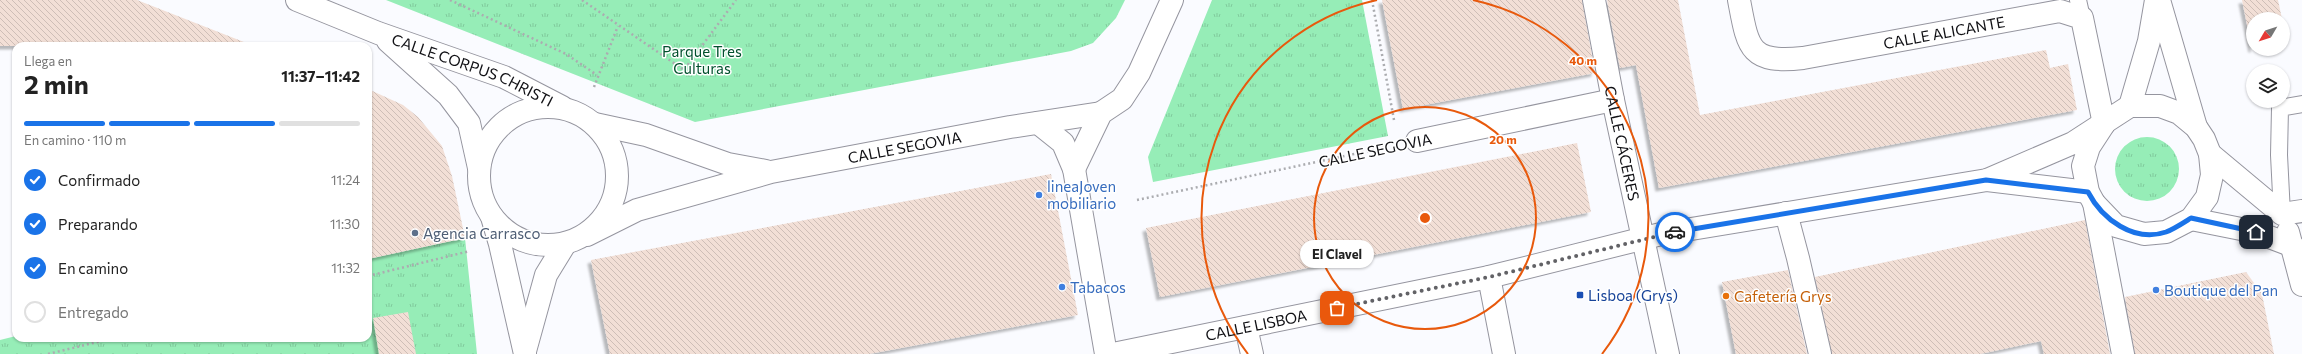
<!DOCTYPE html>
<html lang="es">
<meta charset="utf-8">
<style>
:root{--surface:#fff;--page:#f6f6f6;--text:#222;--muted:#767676;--line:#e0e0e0;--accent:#1a73e8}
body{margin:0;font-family:Commissioner,sans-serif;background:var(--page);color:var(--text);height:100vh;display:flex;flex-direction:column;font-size:15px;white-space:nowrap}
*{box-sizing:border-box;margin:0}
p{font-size:13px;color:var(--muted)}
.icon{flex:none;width:22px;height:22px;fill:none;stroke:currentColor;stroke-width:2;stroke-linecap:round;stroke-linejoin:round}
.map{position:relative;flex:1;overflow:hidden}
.sheet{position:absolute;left:12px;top:42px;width:360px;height:300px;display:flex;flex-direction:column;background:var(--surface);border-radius:12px;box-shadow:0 1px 3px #0004}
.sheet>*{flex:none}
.needle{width:26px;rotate:231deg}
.fabs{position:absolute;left:2246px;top:12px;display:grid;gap:8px}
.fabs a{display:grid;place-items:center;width:44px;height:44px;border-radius:50%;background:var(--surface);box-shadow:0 1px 3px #0004;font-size:20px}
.pin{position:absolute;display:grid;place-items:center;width:34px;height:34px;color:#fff;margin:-17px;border-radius:8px;box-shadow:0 2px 6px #0006}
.courier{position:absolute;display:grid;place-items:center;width:40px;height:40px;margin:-20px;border:3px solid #1a73e8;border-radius:50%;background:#fff;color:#222;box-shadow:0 1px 5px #0007}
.bubble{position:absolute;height:28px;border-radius:14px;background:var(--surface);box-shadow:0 1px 3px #0004;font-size:13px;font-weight:700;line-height:28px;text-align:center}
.summary em{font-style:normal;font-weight:700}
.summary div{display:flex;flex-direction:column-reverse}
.summary{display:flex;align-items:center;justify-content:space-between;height:68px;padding:0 12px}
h1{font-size:26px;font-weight:700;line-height:30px}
.bar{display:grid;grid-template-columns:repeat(4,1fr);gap:6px 4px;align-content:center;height:48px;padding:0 12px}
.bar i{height:5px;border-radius:3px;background:var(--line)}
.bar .active{background:var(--accent)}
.bar p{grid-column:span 4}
ol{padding:0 12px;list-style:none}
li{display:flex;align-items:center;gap:12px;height:44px}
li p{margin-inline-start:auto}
li .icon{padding:4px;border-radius:50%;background:var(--accent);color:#fff;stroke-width:4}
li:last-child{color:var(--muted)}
li i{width:22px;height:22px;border:2px solid var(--line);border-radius:50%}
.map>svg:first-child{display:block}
</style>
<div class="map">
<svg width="2302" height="354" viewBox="0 0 2302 354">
<defs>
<pattern id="grass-tufts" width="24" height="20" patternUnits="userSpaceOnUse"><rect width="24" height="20" fill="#96edb7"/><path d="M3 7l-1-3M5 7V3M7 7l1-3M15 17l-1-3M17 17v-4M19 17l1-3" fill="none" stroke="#80ca9c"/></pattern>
<pattern id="building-back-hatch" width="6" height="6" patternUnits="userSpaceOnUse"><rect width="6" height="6" fill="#f2dfd6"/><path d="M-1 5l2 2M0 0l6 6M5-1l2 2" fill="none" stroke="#cebeb7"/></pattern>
<filter id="shadow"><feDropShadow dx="-3.5" dy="3.5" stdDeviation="1" flood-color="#0004"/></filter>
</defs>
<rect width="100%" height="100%" fill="#fafbff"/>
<path fill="url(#grass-tufts)" d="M386,0H1125L1116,18L1093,43L1071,51L695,122Z
M1212,0H1362L1388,136L1153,182L1148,157Z
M2115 169a32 32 0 1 1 64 0a32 32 0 1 1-64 0Z
M465,238L477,354H0V340L16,336L368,338V259Z"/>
<path fill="url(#building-back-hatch)" filter="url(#shadow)" d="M0,0H137L249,44V46H0Z
M1382,0H1582L1595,73L1403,109Z
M1607,0H1678L1700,115L2046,50L2050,68L2068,64L2077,110L1659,188L1636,65L1620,68Z
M2242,0H2278L2282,19H2253L2254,49H2252Z
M368,89L403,105L418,117L442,146L452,176L465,238L368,259Z
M1577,143L1591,212L1160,297L1146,228Z
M1051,174L1078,315L869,354H610L591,260Z
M2085,220L2110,354H2044L2041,341L1980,354H1832L1815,277Z
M1788,270L1807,354H1736L1722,282Z
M2246,272L2262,294L2274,354H2135L2125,297Z
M408,312L416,354H379L373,318Z"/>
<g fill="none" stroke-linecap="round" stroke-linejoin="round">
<g stroke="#95959f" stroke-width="18">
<path id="lane" d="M2078,0L2082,18
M2282,214L2279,155L2280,108L2302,104"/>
</g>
<g stroke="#95959f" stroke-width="24">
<g id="street">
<path id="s1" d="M297,0L378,33L504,77L562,107"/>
<path id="s2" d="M1594,0L1613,100L1668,354"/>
<path id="s3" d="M1739,0C1748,48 1749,64 1803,58L2060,11L2082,18L2104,124"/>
<path d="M2159,0L2196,127"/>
<path d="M388,41L448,95L469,123L479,168"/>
<path d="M2130,106L2149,41L2156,0"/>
<circle cx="548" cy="176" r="69"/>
<path d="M1038,123L1063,143L1074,169L1106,354"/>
<path d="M595,124L646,135L728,164L766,171"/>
<path d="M1417,141L1613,100"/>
<path d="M2210,154L2282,214L2302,211"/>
<path d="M1074,169L1101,113L1122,99L1139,73L1172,0"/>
<path d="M1987,180L2088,192"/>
<path d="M2094,203L2123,354"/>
<path d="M1786,213L1798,258L1820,354"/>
<path d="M492,217L500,244L525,354"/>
<path d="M2191,219L2256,232L2293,246"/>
<path d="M2288,232L2302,285"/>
<path id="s4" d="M587,235L637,210L771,172L1010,127L1101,113"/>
<path d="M1489,277L1504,354"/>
<path d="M1246,327L1252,354"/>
<path d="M525,351L546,275L565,244"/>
<path id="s5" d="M1113,354L1489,277L1661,234L1987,180L2073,143L2130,106H2160L2179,113L2196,127L2204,139L2210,154L2212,175L2207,197L2191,219L2166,232L2144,234L2116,226L2094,203L2088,192L2083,166L2089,147L2104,124"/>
</g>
</g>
<path stroke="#abacb0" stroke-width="2.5" stroke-dasharray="2 3" stroke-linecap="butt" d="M450,0L566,54L597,75
M582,0L684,70L736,0
M1372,0L1394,120
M594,87L618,26
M1137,200L1387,147
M368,276L470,251
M48,354L114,338"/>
<use href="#lane" stroke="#fff" stroke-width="16"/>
<use href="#street" stroke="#fff" stroke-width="22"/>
</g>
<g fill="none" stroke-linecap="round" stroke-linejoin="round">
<path stroke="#626266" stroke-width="4" stroke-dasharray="0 7.2" d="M1337,308L1489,277L1675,232"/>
<path stroke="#1a73e8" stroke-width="5" d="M1675,232L1986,180L2088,192C2102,219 2134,243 2166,232C2174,229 2183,223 2191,218L2256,232"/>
</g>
<g fill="none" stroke="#e8590c" stroke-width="2">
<circle cx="1425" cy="218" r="111"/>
<path d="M1248 354A223 223 0 0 1 1377 0M1473 0A223 223 0 0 1 1602 354"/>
</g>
<g fill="#3f7fe0" stroke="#fff" stroke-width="1.5">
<circle cx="1039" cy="195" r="4"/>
<circle cx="1062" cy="287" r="4"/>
<circle cx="2156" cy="290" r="4"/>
</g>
<circle fill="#5c6f8a" stroke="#fff" stroke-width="1.5" cx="415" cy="233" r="4"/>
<rect fill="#1a4fb4" stroke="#fff" stroke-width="1.5" x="1576" y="291" width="8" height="8" rx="2"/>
<circle fill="#e8710a" stroke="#fff" stroke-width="1.5" cx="1726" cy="296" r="4"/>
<g text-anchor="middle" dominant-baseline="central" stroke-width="3" stroke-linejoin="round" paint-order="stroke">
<g font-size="15" fill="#101014" stroke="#fff">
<text stroke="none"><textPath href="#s3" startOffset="247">CALLE ALICANTE</textPath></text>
<text stroke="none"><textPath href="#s1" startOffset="189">CALLE CORPUS CHRISTI</textPath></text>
<text stroke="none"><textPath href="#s2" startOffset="146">CALLE CÁCERES</textPath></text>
<text stroke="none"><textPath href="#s4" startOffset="331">CALLE SEGOVIA</textPath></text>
<text transform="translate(1375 150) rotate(-12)">CALLE SEGOVIA</text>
<text stroke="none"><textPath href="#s5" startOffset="146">CALLE LISBOA</textPath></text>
</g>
<g font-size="15" fill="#01502d" stroke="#fff">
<text x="702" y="51">Parque Tres<tspan x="702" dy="17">Culturas</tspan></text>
</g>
<g font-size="15" fill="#366cbe" stroke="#fff" text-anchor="start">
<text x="1047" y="186">lineaJoven<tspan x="1047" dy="17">mobiliario</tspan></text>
<text x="1070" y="287">Tabacos</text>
<text x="2164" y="290">Boutique del Pan</text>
</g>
<g font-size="15" fill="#4e5e75" stroke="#fff" text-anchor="start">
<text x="423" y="233">Agencia Carrasco</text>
</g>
<g font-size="15" fill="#164399" stroke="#fff" text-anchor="start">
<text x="1588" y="295">Lisboa (Grys)</text>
</g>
<g font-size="15" fill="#c56008" stroke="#fff" text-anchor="start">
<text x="1734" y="296">Cafetería Grys</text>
</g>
</g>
<circle cx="1425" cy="218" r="6" fill="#e8590c" stroke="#fff" stroke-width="2"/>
<g font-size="12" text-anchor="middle" font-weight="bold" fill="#e8590c" stroke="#fff" stroke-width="3" stroke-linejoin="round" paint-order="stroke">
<text x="1583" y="65">40 m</text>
<text x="1503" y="144">20 m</text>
</g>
</svg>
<div class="fabs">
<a><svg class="needle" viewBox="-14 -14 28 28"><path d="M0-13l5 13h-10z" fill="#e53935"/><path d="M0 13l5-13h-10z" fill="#767676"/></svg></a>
<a><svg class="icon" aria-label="layers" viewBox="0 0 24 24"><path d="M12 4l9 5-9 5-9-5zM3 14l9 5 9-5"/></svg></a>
</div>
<div class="pin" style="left:1337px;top:308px;background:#ea580c"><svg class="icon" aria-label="bag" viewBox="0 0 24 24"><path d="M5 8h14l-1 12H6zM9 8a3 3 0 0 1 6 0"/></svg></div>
<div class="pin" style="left:2256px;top:232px;background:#1f2937"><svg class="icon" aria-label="home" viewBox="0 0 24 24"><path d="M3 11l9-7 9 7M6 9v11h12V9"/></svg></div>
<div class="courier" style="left:1675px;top:232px"><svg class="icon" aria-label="car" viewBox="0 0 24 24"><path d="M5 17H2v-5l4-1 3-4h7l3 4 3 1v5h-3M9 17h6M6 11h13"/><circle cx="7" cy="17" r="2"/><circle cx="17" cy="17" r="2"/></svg></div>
<div class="bubble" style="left:1300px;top:240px;width:74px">El Clavel</div>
<section class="sheet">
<div class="summary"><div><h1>2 min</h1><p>Llega en</p></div><em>11:37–11:42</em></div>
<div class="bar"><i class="active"></i><i class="active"></i><i class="active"></i><i></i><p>En camino · 110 m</p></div>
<ol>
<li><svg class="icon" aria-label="check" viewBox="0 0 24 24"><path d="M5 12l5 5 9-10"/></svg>Confirmado<p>11:24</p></li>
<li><svg class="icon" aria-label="check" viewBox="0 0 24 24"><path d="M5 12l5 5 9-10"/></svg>Preparando<p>11:30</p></li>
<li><svg class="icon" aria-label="check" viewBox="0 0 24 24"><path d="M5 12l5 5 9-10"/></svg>En camino<p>11:32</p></li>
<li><i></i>Entregado</li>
</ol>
</section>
</div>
